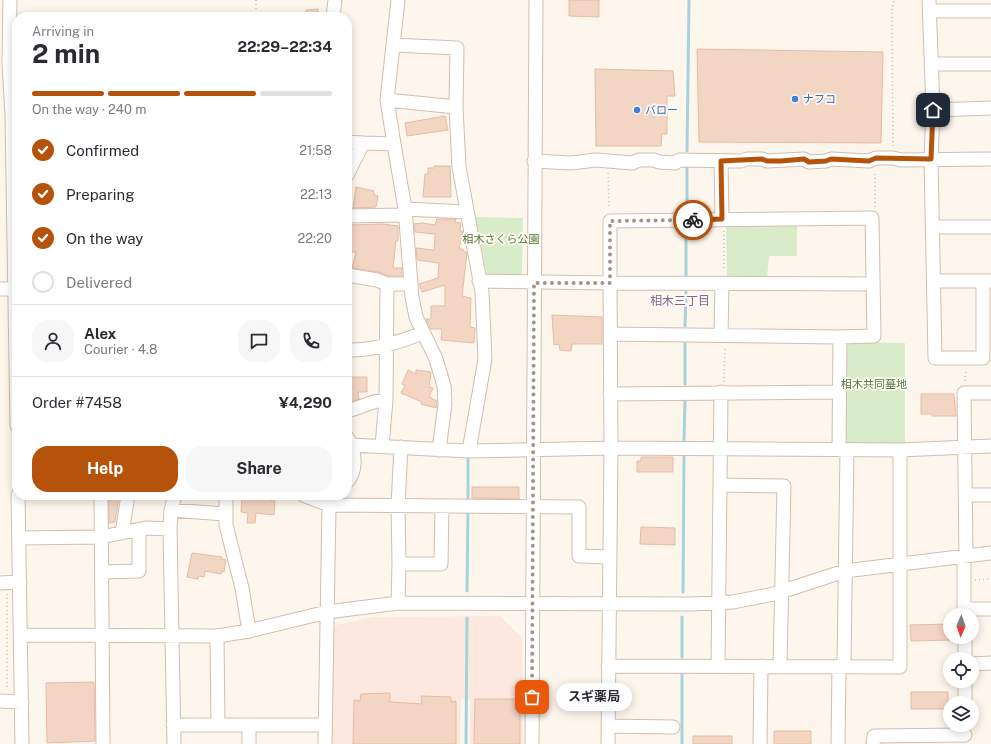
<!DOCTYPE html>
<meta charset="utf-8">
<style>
:root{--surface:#fff;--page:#f7f7f7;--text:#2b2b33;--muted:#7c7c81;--line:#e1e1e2;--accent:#b45309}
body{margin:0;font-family:"Public Sans","Noto Sans JP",sans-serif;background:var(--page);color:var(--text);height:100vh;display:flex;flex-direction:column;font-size:15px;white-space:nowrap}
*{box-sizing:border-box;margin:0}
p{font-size:13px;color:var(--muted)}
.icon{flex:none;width:22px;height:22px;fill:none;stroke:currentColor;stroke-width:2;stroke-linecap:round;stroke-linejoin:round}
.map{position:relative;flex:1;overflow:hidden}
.side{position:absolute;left:12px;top:12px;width:340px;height:488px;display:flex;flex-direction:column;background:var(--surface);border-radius:16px;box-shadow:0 2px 10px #0003}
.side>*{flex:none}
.needle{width:26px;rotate:182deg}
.buttons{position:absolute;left:943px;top:608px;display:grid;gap:8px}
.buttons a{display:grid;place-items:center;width:36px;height:36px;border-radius:50%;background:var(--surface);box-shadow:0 2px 10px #0003;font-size:20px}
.pin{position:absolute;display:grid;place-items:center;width:34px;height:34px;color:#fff;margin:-17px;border-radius:8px;box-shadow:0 2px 6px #0006}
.courier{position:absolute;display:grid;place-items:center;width:40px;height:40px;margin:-20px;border:3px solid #b45309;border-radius:50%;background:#fff;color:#222;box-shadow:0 1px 5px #0007}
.bubble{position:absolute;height:28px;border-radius:14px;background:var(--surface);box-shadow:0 2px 10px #0003;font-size:13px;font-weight:700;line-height:28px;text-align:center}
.overview em{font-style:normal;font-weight:700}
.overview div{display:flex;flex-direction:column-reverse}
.overview{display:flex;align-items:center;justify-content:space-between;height:68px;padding:0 20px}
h1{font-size:26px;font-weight:700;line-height:30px}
.bar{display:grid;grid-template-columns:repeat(4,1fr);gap:6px 4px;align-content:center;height:48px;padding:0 20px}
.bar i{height:5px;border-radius:3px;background:var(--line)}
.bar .active{background:var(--accent)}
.bar p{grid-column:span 4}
.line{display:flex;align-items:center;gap:10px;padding:0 20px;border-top:1px solid var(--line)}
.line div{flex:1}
.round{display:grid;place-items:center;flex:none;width:42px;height:42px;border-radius:16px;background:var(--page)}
ol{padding:0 20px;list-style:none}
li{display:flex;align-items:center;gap:12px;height:44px}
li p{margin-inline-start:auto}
li .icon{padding:4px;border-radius:50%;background:var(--accent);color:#fff;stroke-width:4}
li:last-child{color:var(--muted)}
li i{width:22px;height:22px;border:2px solid var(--line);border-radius:50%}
.cta{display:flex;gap:8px;margin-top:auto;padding:8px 20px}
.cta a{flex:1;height:46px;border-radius:16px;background:var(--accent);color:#fff;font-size:16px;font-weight:700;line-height:46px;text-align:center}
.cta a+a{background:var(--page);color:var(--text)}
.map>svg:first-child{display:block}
</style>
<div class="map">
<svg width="991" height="744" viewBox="0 0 991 744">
<rect width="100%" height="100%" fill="#fdf6ec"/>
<path fill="#fde8e0" d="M500,616L522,638L523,744H470V700L461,699L460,744H330L331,629L336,625L373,617Z"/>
<path fill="#d8ecc9" d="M475,217L523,218L522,274L519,279L491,278L487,274Z
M726,223H797V256H769L767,278H727Z
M851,342L905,343V444L847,443L844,439L845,347Z"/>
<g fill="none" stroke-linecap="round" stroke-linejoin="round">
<path stroke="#a5d3da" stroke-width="3" d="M687,151L689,0
M687,211V168
M686,275V228
M685,326L686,292
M685,384V344
M684,440L685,401
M468,503V459
M467,591L468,509
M683,592L684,457
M682,657V617
M466,744L467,618
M682,744V674"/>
</g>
<path fill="#f3d5c3" stroke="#e6bba3" d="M569,0H599V17L569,16Z
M318,9V17H307L306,10Z
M697,49L883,52L881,143L699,142Z
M595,69L673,71L675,96H667V134H662L661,146H596Z
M445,116L448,130L407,136L405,123Z
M434,166H450L451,197H423L425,174H428V168H434Z
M356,187L374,191V195L378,196L376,207L353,208Z
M437,219H456L455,222L461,223L460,231H463L459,249H463V251L467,253L462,296L471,298L470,327L475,328L474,343L441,340L442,329H431L426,319H431V306H445V285L422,292L419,284L438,278L439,263L417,260L416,248L434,250L435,236V234L415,232L414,224L423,223L435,225Z
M383,224L398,226V241H396L393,268H402V276H389L378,272L352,268L356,252H348V225Z
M552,315L602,317V344H572L571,351L560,350L559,344L554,345Z
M408,370L416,374V370L431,372L429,387L433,388L429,397L437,401L436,408L421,404L422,402L401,393L405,385L402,384Z
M347,377H367V392H358L359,399L347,403Z
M921,394H954L956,416H932V414H921Z
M641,457H673V472H637V461H641Z
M472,487H519V499L472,498Z
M109,495H119L115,522L109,523Z
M242,495H272L271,501H275L274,515L256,513L255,523H247L248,513L241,512Z
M641,527L675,528V545L640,544Z
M192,553L222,557V559L226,560L224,572L222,571L221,574L205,571L204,577L199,576L198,579L187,577Z
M950,624V640L911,641L910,625Z
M94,682L95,741L47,743L46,683Z
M911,692H948V709H911Z
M390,693V702L422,704L421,696L451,697V702L456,701V744H353L354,700L360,701L361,694Z
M475,699H520V744H474Z
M774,731H811V744H774Z
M693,736H732V744H693Z"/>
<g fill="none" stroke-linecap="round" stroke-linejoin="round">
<g stroke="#d1beb0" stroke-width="15">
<path id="minor" d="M10,0L9,62L12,115L17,426
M929,0L933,110L931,159L935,358H983V281
M930,11H991
M333,17L335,0
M393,45L457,48L456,107
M931,64H991
M387,100L398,0
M933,110L991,108
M347,142L363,143L347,175
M363,143L394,144L387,100L456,107L459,167L482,292L485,359L469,451
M394,144L405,209L412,297L416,317L436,359L444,386L445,404L439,450
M534,161L571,163L596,160L632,163L639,160H654L659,162L675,163L679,160L741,161L747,159H762L767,161L804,159L809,162L826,161L831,159L869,161L876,158H893L901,160L991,159
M721,161L722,219
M405,209L467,212
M347,216L405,215
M933,227H991
M347,275L377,280L387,284L386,400L382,446
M934,281H991
M387,284H411
M0,289H15
M610,334L840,337L839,450
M721,335L722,284
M840,337L874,336L872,218L610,221V283L873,284
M347,350C375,351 398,342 423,333
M610,394L838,392
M347,411C361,408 372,400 386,400
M347,437C355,451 358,469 347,482
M351,445L469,451L611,448L610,283L479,281
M401,447L398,505L399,564H441L442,506
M720,485L784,486L780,666
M18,495L22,744
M101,495L103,744
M226,495V525L242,588L249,631
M303,495L329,505L579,507V556L610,557
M965,495H991
M171,510L225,514
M170,529L174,744
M122,533L128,495
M19,538L101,537L146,528L170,529L171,510L175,495
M966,555L964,393H991
M964,556V615
M102,572L139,571V530
M0,583L20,582
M398,603L399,564
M964,609H991
M22,635L217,636L249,631L327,612L398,603L691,604L733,602L774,594L845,571L991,553
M217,636L218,725
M965,637V659
M972,664L991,663
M608,666L900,667V450
M718,666L721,392
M844,666L847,450
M965,681V703
M0,701L22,702
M173,725H325
M608,726L673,727
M249,744V726
M325,744L329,505L337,495
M532,744L536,0
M608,744L611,448L900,450L991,446
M760,744L761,666
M838,744L839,666
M873,744L874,736L965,735"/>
</g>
<path stroke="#d9b8a5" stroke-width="1.5" stroke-dasharray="1 3" stroke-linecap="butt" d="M256,0V17
M893,146L892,9L894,0
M608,173L609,209
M875,207V171
M724,231V271
M965,381L966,369
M724,382L725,346
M975,580L991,579
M7,594V690"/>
<use href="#minor" stroke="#fff" stroke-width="13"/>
</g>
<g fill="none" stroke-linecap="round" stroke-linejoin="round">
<path stroke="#a89285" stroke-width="4" stroke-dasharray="0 7.2" d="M532,697L534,283H610V221L693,220"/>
<path stroke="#b45309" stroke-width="5" d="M693,220L722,219L721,161L762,159L767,161H781L804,159L809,162L826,161L831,159L869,161L876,158L931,159L933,110"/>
</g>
<g fill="#3f7fe0" stroke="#fffaf3" stroke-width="1.5">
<circle cx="795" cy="99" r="4"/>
<circle cx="637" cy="110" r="4"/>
</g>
<g text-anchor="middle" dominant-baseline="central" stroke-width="3.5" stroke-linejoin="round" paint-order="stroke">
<g font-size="11" fill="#366cbe" stroke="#fffaf3" text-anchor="start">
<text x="803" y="99">ナフコ</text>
<text x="645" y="110">バロー</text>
</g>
<g font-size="11" fill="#537a41" stroke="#fffaf3">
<text x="501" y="239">相木さくら公園</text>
<text x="874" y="384">相木共同墓地</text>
</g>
<g font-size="12" fill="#846695" stroke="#fffaf3">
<text x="680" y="301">相木三丁目</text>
</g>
</g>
</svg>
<div class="buttons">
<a><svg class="needle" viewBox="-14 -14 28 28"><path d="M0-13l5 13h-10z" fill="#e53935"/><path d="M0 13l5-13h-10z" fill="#7c7c81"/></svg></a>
<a><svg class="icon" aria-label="locate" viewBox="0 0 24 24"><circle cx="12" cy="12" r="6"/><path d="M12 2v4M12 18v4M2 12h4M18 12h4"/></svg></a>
<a><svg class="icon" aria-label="layers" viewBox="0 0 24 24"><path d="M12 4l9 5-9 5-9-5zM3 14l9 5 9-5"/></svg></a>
</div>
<div class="pin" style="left:532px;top:697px;background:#ea580c"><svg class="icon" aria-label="bag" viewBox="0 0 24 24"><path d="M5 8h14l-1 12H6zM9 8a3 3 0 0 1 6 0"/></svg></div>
<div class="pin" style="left:933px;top:110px;background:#1f2937"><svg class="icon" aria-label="home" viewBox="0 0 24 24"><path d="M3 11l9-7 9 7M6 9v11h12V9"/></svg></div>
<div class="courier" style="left:693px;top:220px"><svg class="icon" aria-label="bike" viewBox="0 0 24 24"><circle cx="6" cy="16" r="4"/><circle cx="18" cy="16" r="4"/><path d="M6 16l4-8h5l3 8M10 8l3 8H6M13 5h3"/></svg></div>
<div class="bubble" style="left:556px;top:683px;width:76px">スギ薬局</div>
<section class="side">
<div class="overview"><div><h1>2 min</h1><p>Arriving in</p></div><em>22:29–22:34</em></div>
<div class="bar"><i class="active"></i><i class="active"></i><i class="active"></i><i></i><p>On the way · 240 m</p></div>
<ol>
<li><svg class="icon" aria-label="check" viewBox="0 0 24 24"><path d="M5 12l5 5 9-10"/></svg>Confirmed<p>21:58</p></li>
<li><svg class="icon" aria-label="check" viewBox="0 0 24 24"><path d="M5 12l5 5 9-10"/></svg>Preparing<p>22:13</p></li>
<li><svg class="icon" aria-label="check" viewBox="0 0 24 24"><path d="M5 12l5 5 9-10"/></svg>On the way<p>22:20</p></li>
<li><i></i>Delivered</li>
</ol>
<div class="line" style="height:72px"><a class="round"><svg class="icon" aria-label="person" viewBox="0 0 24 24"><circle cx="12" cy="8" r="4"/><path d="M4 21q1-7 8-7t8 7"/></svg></a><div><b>Alex</b><p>Courier · 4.8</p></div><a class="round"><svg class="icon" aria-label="chat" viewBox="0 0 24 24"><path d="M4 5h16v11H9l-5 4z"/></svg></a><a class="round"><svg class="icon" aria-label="phone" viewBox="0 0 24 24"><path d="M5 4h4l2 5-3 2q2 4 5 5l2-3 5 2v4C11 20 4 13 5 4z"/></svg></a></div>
<div class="line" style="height:52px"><div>Order #7458</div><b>¥4,290</b></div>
<div class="cta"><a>Help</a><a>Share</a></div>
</section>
</div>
